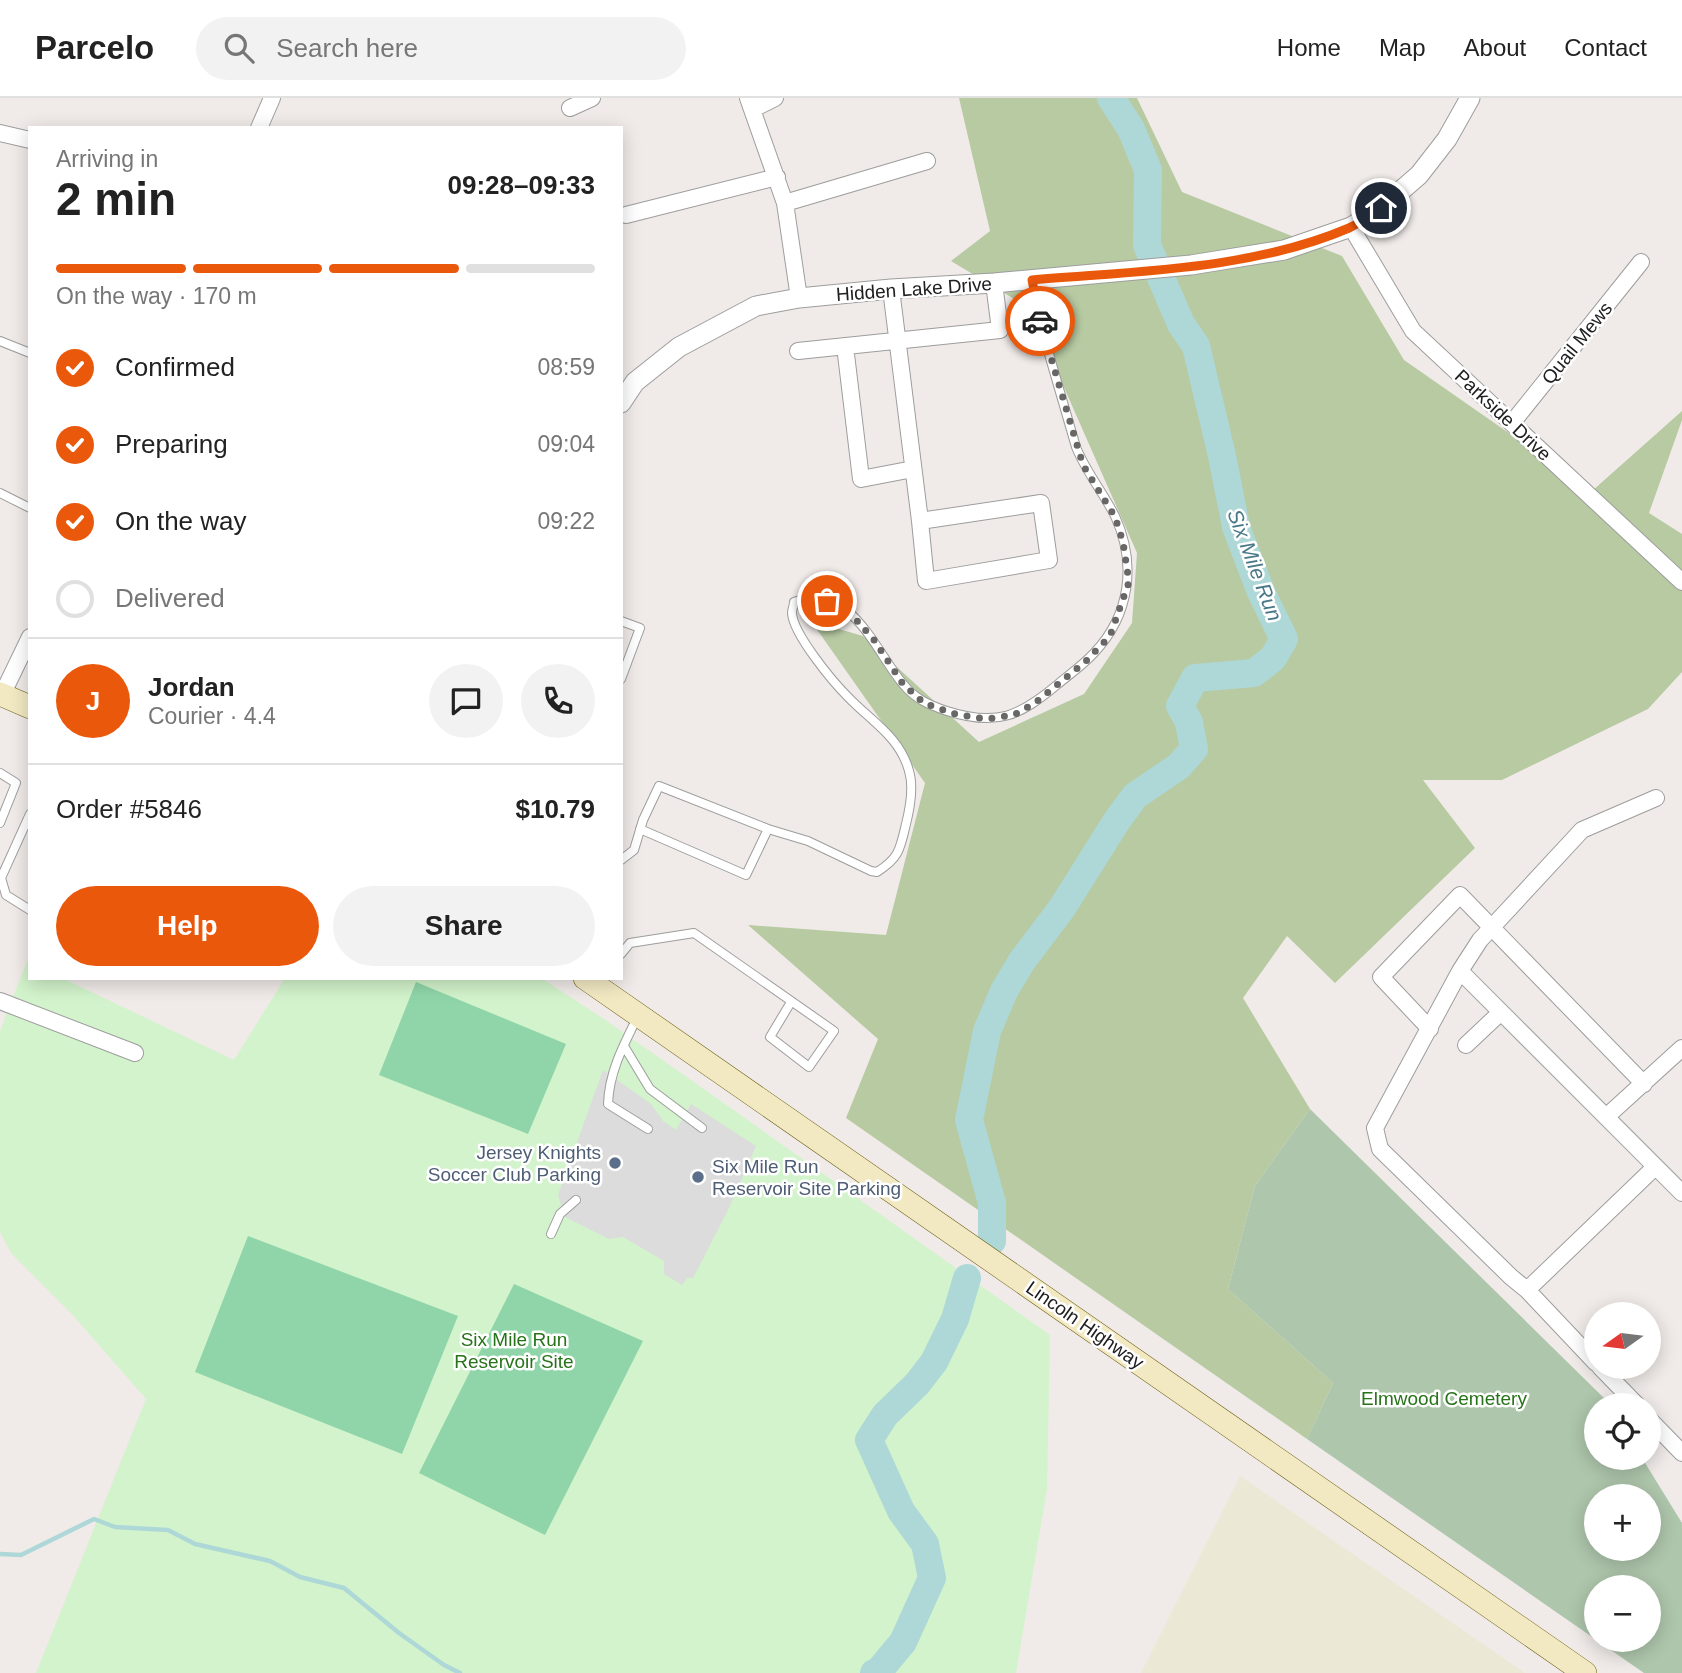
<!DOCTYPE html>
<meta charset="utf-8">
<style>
:root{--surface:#fff;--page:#f2f2f2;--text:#222;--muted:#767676;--line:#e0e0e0;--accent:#ea580c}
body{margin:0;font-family:Arial,sans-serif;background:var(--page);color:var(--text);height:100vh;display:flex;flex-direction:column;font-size:26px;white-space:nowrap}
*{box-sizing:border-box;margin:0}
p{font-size:23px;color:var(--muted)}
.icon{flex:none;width:38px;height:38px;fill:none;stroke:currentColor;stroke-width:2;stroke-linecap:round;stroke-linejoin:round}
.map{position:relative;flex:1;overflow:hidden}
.drawer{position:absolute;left:28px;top:28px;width:595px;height:854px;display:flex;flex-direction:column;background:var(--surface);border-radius:0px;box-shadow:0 4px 18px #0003}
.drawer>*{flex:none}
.needle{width:46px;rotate:256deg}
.buttons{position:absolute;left:1584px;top:1204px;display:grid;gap:14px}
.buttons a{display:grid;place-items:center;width:77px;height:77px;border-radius:50%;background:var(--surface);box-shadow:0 4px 18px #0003;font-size:35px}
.pin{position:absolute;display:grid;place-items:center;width:60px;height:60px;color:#fff;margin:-30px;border:4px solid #fff;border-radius:50%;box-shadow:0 2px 7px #0007}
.courier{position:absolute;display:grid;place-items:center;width:70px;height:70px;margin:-35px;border:5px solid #ea580c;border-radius:50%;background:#fff;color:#222;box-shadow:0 2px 9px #0007}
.summary em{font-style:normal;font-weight:700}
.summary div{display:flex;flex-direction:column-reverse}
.summary{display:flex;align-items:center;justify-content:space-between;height:119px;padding:0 28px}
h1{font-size:46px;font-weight:700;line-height:52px}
.bar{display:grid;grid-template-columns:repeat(4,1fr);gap:10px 7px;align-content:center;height:84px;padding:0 28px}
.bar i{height:9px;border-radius:5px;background:var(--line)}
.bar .on{background:var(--accent)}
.bar p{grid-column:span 4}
.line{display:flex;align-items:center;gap:18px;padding:0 28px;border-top:2px solid var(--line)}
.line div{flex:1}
.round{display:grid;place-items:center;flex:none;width:74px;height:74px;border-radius:37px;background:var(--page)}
ol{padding:0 28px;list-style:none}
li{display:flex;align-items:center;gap:21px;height:77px}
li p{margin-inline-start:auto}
li .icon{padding:7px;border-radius:50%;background:var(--accent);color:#fff;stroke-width:4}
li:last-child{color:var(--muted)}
li i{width:38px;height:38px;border:4px solid var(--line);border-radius:50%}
.button{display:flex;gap:14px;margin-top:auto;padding:14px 28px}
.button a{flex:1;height:80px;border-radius:42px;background:var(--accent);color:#fff;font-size:28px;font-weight:700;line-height:80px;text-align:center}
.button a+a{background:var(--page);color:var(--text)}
header{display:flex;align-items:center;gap:42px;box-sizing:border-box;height:98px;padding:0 35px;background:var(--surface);border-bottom:2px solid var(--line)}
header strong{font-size:33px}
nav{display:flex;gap:38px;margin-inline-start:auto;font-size:24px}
.search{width:490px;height:63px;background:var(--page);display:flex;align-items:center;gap:18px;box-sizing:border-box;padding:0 24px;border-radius:38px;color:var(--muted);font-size:26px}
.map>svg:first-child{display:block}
</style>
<header>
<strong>Parcelo</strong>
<div class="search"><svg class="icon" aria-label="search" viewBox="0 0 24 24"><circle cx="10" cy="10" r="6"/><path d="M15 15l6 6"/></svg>Search here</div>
<nav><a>Home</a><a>Map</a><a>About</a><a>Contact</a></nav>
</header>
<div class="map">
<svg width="1682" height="1575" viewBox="0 0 1682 1575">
<rect width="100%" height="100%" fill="#f0ebe8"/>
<path fill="#ece8d6" d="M1240,1378L1525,1575H1141Z"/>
<path fill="#b7caa2" d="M959,0H1137L1182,94L1342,158L1404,262L1592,393L1682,313V322L1649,415L1682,436V574L1648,611L1502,682H1423L1475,750L1335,885L1287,838L1243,900L1310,1011L1255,1088L1228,1191L1333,1285L1307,1341L846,1020L878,941L748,827L886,837L925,685L811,523L863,538L979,644L1084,596L1132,525L1137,455L1029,210L951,163L990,133Z"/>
<path fill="#aec6ac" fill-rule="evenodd" d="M1310,1011L1606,1302L1609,1307H1596V1360H1642L1682,1425V1575H1644L1307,1341L1333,1285L1228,1191L1255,1088ZM1596,1398H1648V1451H1596ZM1596,1489H1648V1542H1596Z"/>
<path fill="#d2f3cb" d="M27,863L30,864V880H62L234,962L285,880H541L604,921L728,1008L1050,1237L1047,1391L1016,1575H36L146,1301L71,1215L11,1155L0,1134V933Z"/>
<path fill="#90d5a9" d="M416,884L566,946L528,1036L379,977Z
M248,1138L458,1218L402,1356L195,1274Z
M514,1186L643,1243L545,1437L419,1375Z"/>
<path fill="#dcdcdc" d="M603,972L651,1006L663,1023L676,1032L691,1006L756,1048L729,1110L693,1180H687L682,1187L664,1176V1163L623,1139L609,1141L565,1119L558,1097Z"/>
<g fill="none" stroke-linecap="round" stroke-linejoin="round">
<path stroke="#aed8d7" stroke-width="4.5" d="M0,1456L21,1457L94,1421L115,1429L168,1432L195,1446L270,1463L300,1479L344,1490L399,1535L444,1567L460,1575"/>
<path stroke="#aed8d7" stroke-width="28" d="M992,1143V1105L969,1022L987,933L1004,893L1022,863L1062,810L1116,724L1135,698L1179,668L1194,651L1189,624L1180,608L1195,580L1254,575L1273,560L1284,541L1261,494L1236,429L1222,358L1196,248L1181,226L1147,147L1148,72L1131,31L1111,0
M874,1575L878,1574L903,1544L932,1480L925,1446L901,1413L869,1342L885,1317L917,1286L934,1264L955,1221L967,1180"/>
<g stroke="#9d9d9d" stroke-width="10">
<path id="service" d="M0,243L30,255
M0,395L30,410
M621,523L640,530L621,581
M0,675L16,685L0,725
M30,716L1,780L6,797L30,812
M640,731L746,777L768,731
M621,762L634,752L643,722L659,688L768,731L808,743L871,773L877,774C899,760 900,752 906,726C910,710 914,689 909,673C900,639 871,623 848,599C833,584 793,536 792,515C792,511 794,508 794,504C851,483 875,553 903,586C915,601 929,607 947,613C997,629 1020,618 1058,586C1070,576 1083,567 1094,555C1130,517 1137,466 1115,418C1103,394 1086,374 1076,349L1037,215L1032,183
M621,856L630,845L694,835L834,933L809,969L770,939L791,904
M638,918C624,946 609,974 608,1006L648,1031
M624,948L650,991L702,1030
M551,1136L560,1116L576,1102"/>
</g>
<g stroke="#9d9d9d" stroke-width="18">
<path id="minor" d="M748,0L785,105L799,200
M570,10L592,0
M753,11L775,0
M259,30L272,0
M0,35L30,42
M785,105L927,63
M626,117L777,79
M1351,129L1413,233L1682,484
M891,191L920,423
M845,248L861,381L913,371
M798,253L1000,232L994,185
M1512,325L1641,164
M1041,405L1049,462L926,483L920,423Z
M2,597L30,539
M1656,700L1582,732L1480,842L1460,873L1682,1095
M1460,873L1375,1030L1380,1051L1511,1179L1527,1192L1596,1265
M0,903L135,955
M1430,931L1381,879L1460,797L1644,986
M1466,947L1500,915
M1606,1019L1682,950
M1527,1192L1654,1070
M1600,1269L1637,1307
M1648,1320L1682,1355"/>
</g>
<g stroke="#9d9d9d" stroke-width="21">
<path id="tertiary" d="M621,305L635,284L679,249L756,208L799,200L891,191L994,185L1191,167L1284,152L1351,129L1381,110L1419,77L1447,41L1470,0"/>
</g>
<g stroke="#6c5f13" stroke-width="24">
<path id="secondary" d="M0,596L30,609
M585,880L1585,1575"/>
</g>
<use href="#service" stroke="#fff" stroke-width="8"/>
<use href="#minor" stroke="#fff" stroke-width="16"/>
<use href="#tertiary" stroke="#fff" stroke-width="19"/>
<use href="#secondary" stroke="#f2e9c3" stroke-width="23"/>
</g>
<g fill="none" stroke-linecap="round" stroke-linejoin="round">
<path stroke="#696766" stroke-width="7" stroke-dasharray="0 12.6" d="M827,503L845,509L874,542L903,586L924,605L955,616L986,621L1014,617L1035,605L1085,564L1110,538L1129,484L1123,444L1115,419L1083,367L1040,223"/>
<path stroke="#ea580c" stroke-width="9" d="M1040,223L1032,182C1137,173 1251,172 1349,130C1360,125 1371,117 1381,110"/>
</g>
<g fill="#5c6f8a" stroke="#fff" stroke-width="2.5">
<circle cx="615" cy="1065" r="7"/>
<circle cx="698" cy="1079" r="7"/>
</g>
<g text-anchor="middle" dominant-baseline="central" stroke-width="5" stroke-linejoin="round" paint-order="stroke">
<g font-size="19" fill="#202020" stroke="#fff">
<text transform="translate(914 191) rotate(-4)">Hidden Lake Drive</text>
<text transform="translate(1577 245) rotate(-51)">Quail Mews</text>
<text transform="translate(1503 317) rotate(43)">Parkside Drive</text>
<text transform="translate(1085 1227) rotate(35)">Lincoln Highway</text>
</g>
<g font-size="19" fill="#4e5e75" stroke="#fff" text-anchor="end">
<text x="601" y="1054">Jersey Knights<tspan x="601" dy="22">Soccer Club Parking</tspan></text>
<text x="712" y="1068" text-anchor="start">Six Mile Run<tspan x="712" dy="22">Reservoir Site Parking</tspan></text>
</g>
<g font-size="19" fill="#28731a" stroke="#fff">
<text x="514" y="1241">Six Mile Run<tspan x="514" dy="22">Reservoir Site</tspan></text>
<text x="1444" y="1300">Elmwood Cemetery</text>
</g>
<g font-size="21" font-style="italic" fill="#497887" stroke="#fff">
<text transform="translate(1255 467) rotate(69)">Six Mile Run</text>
</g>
</g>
</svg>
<div class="buttons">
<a><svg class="needle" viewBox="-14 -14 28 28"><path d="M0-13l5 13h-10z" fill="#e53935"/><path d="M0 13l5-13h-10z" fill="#767676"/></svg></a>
<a><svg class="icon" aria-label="locate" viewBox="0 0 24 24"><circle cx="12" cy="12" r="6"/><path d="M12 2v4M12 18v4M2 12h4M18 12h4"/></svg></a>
<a>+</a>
<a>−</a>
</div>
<div class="pin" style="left:827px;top:503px;background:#ea580c"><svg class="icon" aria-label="bag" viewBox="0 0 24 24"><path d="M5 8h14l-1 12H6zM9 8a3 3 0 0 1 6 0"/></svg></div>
<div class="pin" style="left:1381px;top:110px;background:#1f2937"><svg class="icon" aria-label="home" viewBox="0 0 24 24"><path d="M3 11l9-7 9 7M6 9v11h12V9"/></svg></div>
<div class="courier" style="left:1040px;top:223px"><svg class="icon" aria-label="car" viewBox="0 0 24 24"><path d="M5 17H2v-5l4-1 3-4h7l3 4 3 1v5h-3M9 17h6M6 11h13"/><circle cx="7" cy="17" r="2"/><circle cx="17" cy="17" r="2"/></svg></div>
<section class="drawer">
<div class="summary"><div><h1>2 min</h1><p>Arriving in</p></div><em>09:28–09:33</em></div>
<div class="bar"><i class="on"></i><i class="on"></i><i class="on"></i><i></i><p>On the way · 170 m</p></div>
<ol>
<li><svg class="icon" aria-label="check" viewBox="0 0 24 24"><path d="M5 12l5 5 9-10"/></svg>Confirmed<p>08:59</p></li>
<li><svg class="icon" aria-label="check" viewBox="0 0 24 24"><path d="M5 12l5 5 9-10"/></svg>Preparing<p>09:04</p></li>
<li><svg class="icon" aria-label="check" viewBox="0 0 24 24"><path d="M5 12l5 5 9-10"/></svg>On the way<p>09:22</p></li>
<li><i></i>Delivered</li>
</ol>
<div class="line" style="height:126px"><b class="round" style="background:var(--accent);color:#fff">J</b><div><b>Jordan</b><p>Courier · 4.4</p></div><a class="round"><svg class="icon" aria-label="chat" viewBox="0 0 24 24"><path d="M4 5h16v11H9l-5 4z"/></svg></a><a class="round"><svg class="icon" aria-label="phone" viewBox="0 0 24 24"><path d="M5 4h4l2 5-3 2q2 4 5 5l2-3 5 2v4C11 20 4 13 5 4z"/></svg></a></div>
<div class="line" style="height:91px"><div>Order #5846</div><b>$10.79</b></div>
<div class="button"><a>Help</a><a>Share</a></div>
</section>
</div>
